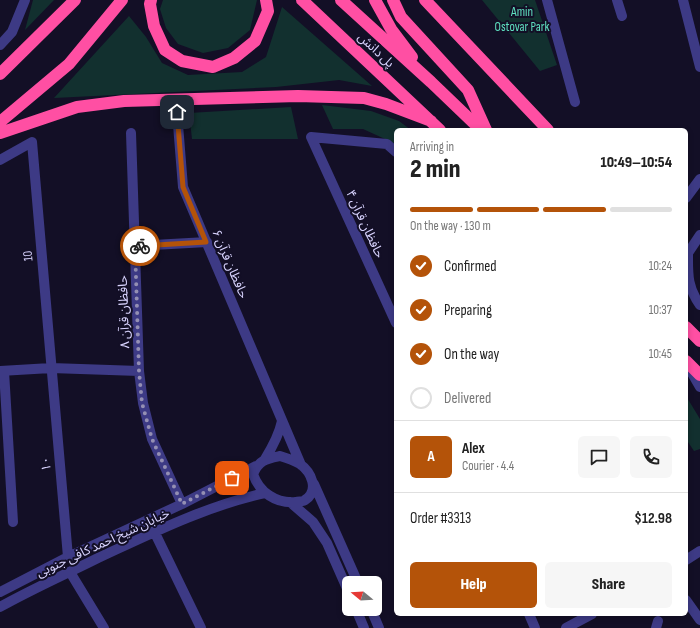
<!DOCTYPE html>
<meta charset="utf-8">
<style>
:root{--surface:#fff;--page:#f6f6f6;--text:#222;--muted:#767676;--line:#e0e0e0;--accent:#b45309}
body{margin:0;font-family:"Sofia Sans Condensed","Noto Sans Arabic",sans-serif;background:var(--page);color:var(--text);height:100vh;display:flex;flex-direction:column;font-size:15px;white-space:nowrap}
*{box-sizing:border-box;margin:0}
p{font-size:13px;color:var(--muted)}
.icon{flex:none;width:22px;height:22px;fill:none;stroke:currentColor;stroke-width:2;stroke-linecap:round;stroke-linejoin:round}
.map{position:relative;flex:1;overflow:hidden}
.panel{position:absolute;left:394px;top:128px;width:294px;height:488px;display:flex;flex-direction:column;background:var(--surface);border-radius:6px;box-shadow:0 2px 6px #0003}
.panel>*{flex:none}
.needle{width:26px;rotate:288deg}
.tools{position:absolute;left:342px;top:576px;display:grid;gap:8px}
.tools a{display:grid;place-items:center;width:40px;height:40px;border-radius:6px;background:var(--surface);box-shadow:0 2px 6px #0003;font-size:20px}
.pin{position:absolute;display:grid;place-items:center;width:34px;height:34px;color:#fff;margin:-17px;border-radius:8px;box-shadow:0 2px 6px #0006}
.courier{position:absolute;display:grid;place-items:center;width:40px;height:40px;margin:-20px;border:3px solid #b45309;border-radius:50%;background:#fff;color:#222;box-shadow:0 1px 5px #0007}
.overview em{font-style:normal;font-weight:800}
.overview div{display:flex;flex-direction:column-reverse}
.overview{display:flex;align-items:center;justify-content:space-between;height:68px;padding:0 16px}
h1{font-size:26px;font-weight:800;line-height:30px}
.bar{display:grid;grid-template-columns:repeat(4,1fr);gap:6px 4px;align-content:center;height:48px;padding:0 16px}
.bar i{height:5px;border-radius:3px;background:var(--line)}
.bar .current{background:var(--accent)}
.bar p{grid-column:span 4}
.line{display:flex;align-items:center;gap:10px;padding:0 16px;border-top:1px solid var(--line)}
.line div{flex:1}
.round{display:grid;place-items:center;flex:none;width:42px;height:42px;border-radius:6px;background:var(--page)}
ol{padding:0 16px;list-style:none}
li{display:flex;align-items:center;gap:12px;height:44px}
li p{margin-inline-start:auto}
li .icon{padding:4px;border-radius:50%;background:var(--accent);color:#fff;stroke-width:4}
li:last-child{color:var(--muted)}
li i{width:22px;height:22px;border:2px solid var(--line);border-radius:50%}
.cta{display:flex;gap:8px;margin-top:auto;padding:8px 16px}
.cta a{flex:1;height:46px;border-radius:6px;background:var(--accent);color:#fff;font-size:16px;font-weight:800;line-height:46px;text-align:center}
.cta a+a{background:var(--page);color:var(--text)}
.map>svg:first-child{display:block}
</style>
<div class="map">
<svg width="700" height="628" viewBox="0 0 700 628">
<rect width="100%" height="100%" fill="#130f26"/>
<path fill="#12302f" d="M33,0H54L25,30Z
M163,0H257L250,30L228,48L203,53L178,44L166,28L160,9Z
M482,0H535L557,65L540,71Z
M282,7L372,86L339,80L276,87L54,98L129,16L146,37L162,63L188,75L242,72L266,57Z
M322,105L371,111L399,121L411,130H396V144L363,129H333Z
M291,107L298,139H192L189,113Z
M686,396L700,419V449L694,451L686,439Z"/>
<g fill="none" stroke-linecap="round" stroke-linejoin="round">
<path stroke="#3d3a85" stroke-width="10" d="M547,0L575,102
M617,0L622,16
M683,0L700,67
M0,45L12,32L25,0
M177,112L183,187L301,465
M131,133L139,371
M311,137L396,323
M311,137L387,144L396,152
M0,160L32,142L68,557
M686,198L700,179
M135,246L207,242
M688,253C688,274 687,287 700,305
M686,256L700,235
M689,368L700,387
M0,371L51,368L139,371L143,403L152,439L182,504
M4,371L13,522
M280,456C287,458 293,460 300,464C311,472 320,490 305,500C303,502 299,501 296,502C276,504 259,492 253,474C259,460 266,459 280,456Z
M265,459C273,446 279,435 282,421
M314,484L358,583
M290,502L313,522L327,543L349,593
M154,531L201,628
M686,560L700,551
M70,572L104,628
M0,592L68,557L182,504L256,466
M686,600L700,620
M0,607C32,589 66,574 98,558C152,533 206,506 265,493
M356,609L364,628
M371,609L379,628
M529,614L535,628
M566,628L592,614
M656,628L658,621"/>
<path stroke="#ff4fa3" stroke-width="12" d="M151,0L150,4L154,26L165,50L182,61L213,67L234,58L255,41L268,11L266,0
M302,0L440,130
M341,0L431,82L481,130
M375,0L391,29L412,57
M393,0L401,17L468,90L486,130
M425,0L548,130
M0,74L75,0
M0,122L69,64L122,0
M0,133L77,107L124,101L298,96L364,98L386,104L431,121
M686,327L700,341
M686,361L700,375"/>
</g>
<g fill="none" stroke-linecap="round" stroke-linejoin="round">
<path stroke="#948fb3" stroke-width="4" stroke-dasharray="0 7.2" d="M140,246H135L139,371L142,403L152,439L182,504L232,478"/>
<path stroke="#b45309" stroke-width="5" d="M140,246L206,242L183,187L177,112"/>
</g>
<g text-anchor="middle" dominant-baseline="central" stroke-width="4" stroke-linejoin="round" paint-order="stroke">
<g font-size="13" fill="#5fe0c0" stroke="#130f26">
<text x="522" y="12">Amin<tspan x="522" dy="15">Ostovar Park</tspan></text>
</g>
<g font-size="13" fill="#d9d4ff" stroke="#130f26">
<text transform="translate(376 50) rotate(43)">پل دانش</text>
<text transform="translate(365 224) rotate(65)">حافظان قرآن ۴</text>
<text transform="translate(28 256) rotate(-95)">10</text>
<text transform="translate(230 264) rotate(67)">حافظان قرآن ۶</text>
<text transform="translate(124 312) rotate(-92)">حافظان قرآن ۸</text>
<text transform="translate(46 464) rotate(-95)">۱۰</text>
<text transform="translate(103 543) rotate(-25)">خیابان شیخ احمد کافی جنوبی</text>
</g>
</g>
</svg>
<div class="tools">
<a><svg class="needle" viewBox="-14 -14 28 28"><path d="M0-13l5 13h-10z" fill="#e53935"/><path d="M0 13l5-13h-10z" fill="#767676"/></svg></a>
</div>
<div class="pin" style="left:232px;top:478px;background:#ea580c"><svg class="icon" aria-label="bag" viewBox="0 0 24 24"><path d="M5 8h14l-1 12H6zM9 8a3 3 0 0 1 6 0"/></svg></div>
<div class="pin" style="left:177px;top:112px;background:#1f2937"><svg class="icon" aria-label="home" viewBox="0 0 24 24"><path d="M3 11l9-7 9 7M6 9v11h12V9"/></svg></div>
<div class="courier" style="left:140px;top:246px"><svg class="icon" aria-label="bike" viewBox="0 0 24 24"><circle cx="6" cy="16" r="4"/><circle cx="18" cy="16" r="4"/><path d="M6 16l4-8h5l3 8M10 8l3 8H6M13 5h3"/></svg></div>
<section class="panel">
<div class="overview"><div><h1>2 min</h1><p>Arriving in</p></div><em>10:49–10:54</em></div>
<div class="bar"><i class="current"></i><i class="current"></i><i class="current"></i><i></i><p>On the way · 130 m</p></div>
<ol>
<li><svg class="icon" aria-label="check" viewBox="0 0 24 24"><path d="M5 12l5 5 9-10"/></svg>Confirmed<p>10:24</p></li>
<li><svg class="icon" aria-label="check" viewBox="0 0 24 24"><path d="M5 12l5 5 9-10"/></svg>Preparing<p>10:37</p></li>
<li><svg class="icon" aria-label="check" viewBox="0 0 24 24"><path d="M5 12l5 5 9-10"/></svg>On the way<p>10:45</p></li>
<li><i></i>Delivered</li>
</ol>
<div class="line" style="height:72px"><b class="round" style="background:var(--accent);color:#fff">A</b><div><b>Alex</b><p>Courier · 4.4</p></div><a class="round"><svg class="icon" aria-label="chat" viewBox="0 0 24 24"><path d="M4 5h16v11H9l-5 4z"/></svg></a><a class="round"><svg class="icon" aria-label="phone" viewBox="0 0 24 24"><path d="M5 4h4l2 5-3 2q2 4 5 5l2-3 5 2v4C11 20 4 13 5 4z"/></svg></a></div>
<div class="line" style="height:52px"><div>Order #3313</div><b>$12.98</b></div>
<div class="cta"><a>Help</a><a>Share</a></div>
</section>
</div>
